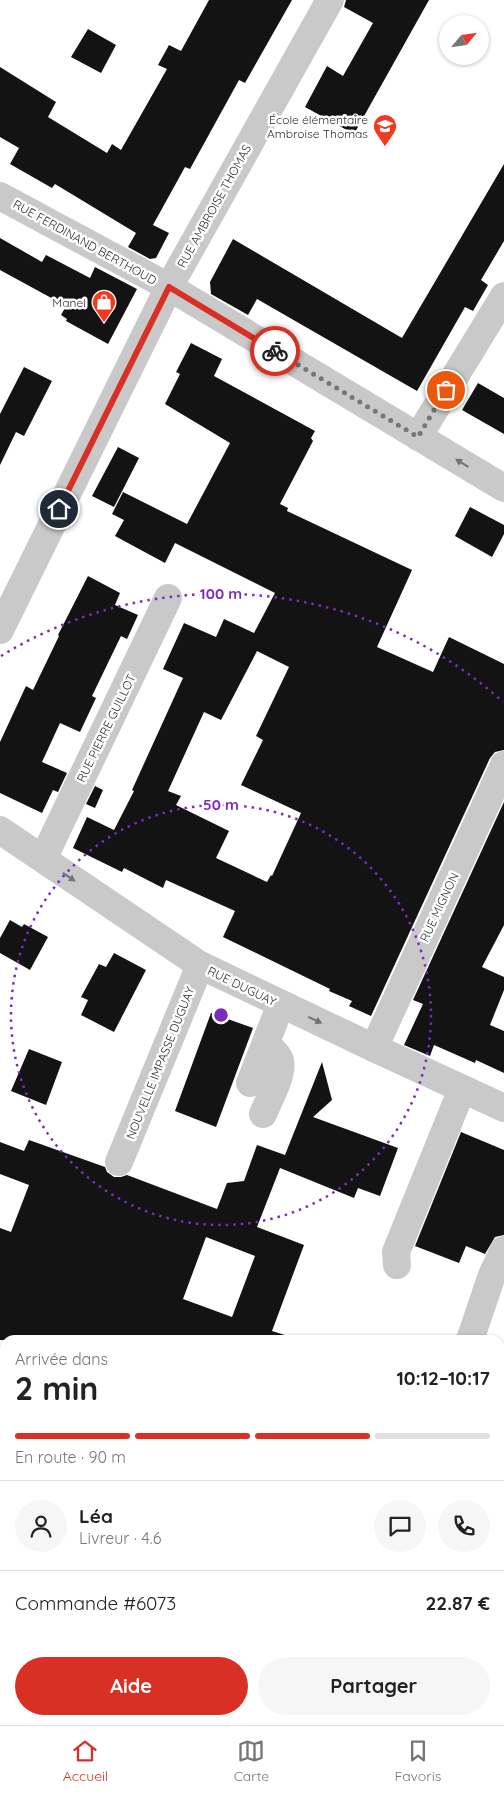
<!DOCTYPE html>
<html lang="fr">
<meta charset="utf-8">
<style>
:root{--surface:#fff;--page:#f6f6f6;--text:#222;--muted:#767676;--line:#e0e0e0;--accent:#d93025}
body{margin:0;font-family:Quicksand,sans-serif;background:var(--page);color:var(--text);height:100vh;display:flex;flex-direction:column;font-size:19px;white-space:nowrap}
*{box-sizing:border-box;margin:0}
p{font-size:16px;color:var(--muted)}
.icon{flex:none;width:28px;height:28px;fill:none;stroke:currentColor;stroke-width:2;stroke-linecap:round;stroke-linejoin:round}
.map{position:relative;flex:1;overflow:hidden}
.side{position:absolute;left:0px;top:1335px;width:505px;height:390px;display:flex;flex-direction:column;background:var(--surface);border-radius:15px 15px 0 0;box-shadow:0 1px 4px #0004}
.side>*{flex:none}
.needle{width:32px;rotate:61deg}
.fabs{position:absolute;left:439px;top:15px;display:grid;gap:10px}
.fabs a{display:grid;place-items:center;width:50px;height:50px;border-radius:50%;background:var(--surface);box-shadow:0 1px 4px #0004;font-size:25px}
.pin{position:absolute;display:grid;place-items:center;width:42px;height:42px;color:#fff;margin:-21px;border:2px solid #fff;border-radius:50%;box-shadow:0 1px 5px #0007}
.courier{position:absolute;display:grid;place-items:center;width:50px;height:50px;margin:-25px;border:4px solid #d93025;border-radius:50%;background:#fff;color:#222;box-shadow:0 1px 6px #0007}
.overview em{font-style:normal;font-weight:800}
.overview div{display:flex;flex-direction:column-reverse}
.overview{display:flex;align-items:center;justify-content:space-between;height:85px;padding:0 15px}
h1{font-size:32px;font-weight:800;line-height:38px}
.bar{display:grid;grid-template-columns:repeat(4,1fr);gap:8px 5px;align-content:center;height:60px;padding:0 15px}
.bar i{height:6px;border-radius:4px;background:var(--line)}
.bar .selected{background:var(--accent)}
.bar p{grid-column:span 4}
.line{display:flex;align-items:center;gap:12px;padding:0 15px;border-top:1px solid var(--line)}
.line div{flex:1}
.round{display:grid;place-items:center;flex:none;width:52px;height:52px;border-radius:26px;background:var(--page)}
.cta{display:flex;gap:10px;margin-top:auto;padding:10px 15px}
.cta a{flex:1;height:58px;border-radius:30px;background:var(--accent);color:#fff;font-size:20px;font-weight:800;line-height:58px;text-align:center}
.cta a+a{background:var(--page);color:var(--text)}
.menu{display:flex;justify-content:space-around;align-items:center;height:70px;border-top:1px solid var(--line);background:var(--surface);font-size:14px;color:var(--muted)}
.menu a{display:grid;justify-items:center;gap:2px}
.menu .selected{color:var(--accent)}
.map>svg:first-child{display:block}
</style>
<div class="map">
<svg width="504" height="1725" viewBox="0 0 504 1725">
<rect width="100%" height="100%" fill="#fff"/>
<path fill="#131313" fill-rule="evenodd" d="M209,0H292L245,83L239,80L190,169L185,167L153,225L169,233L156,258L150,259L128,247L136,233L55,184L52,188L10,164L19,148L0,137V67L56,102L48,117L107,153L112,144L121,150L167,69L158,65L169,45L181,51Z
M346,0H429L354,134L305,107L327,66L343,76L373,23L344,7Z
M88,29L116,45L101,73L71,57Z
M504,164V241L481,280L488,285L473,311L465,307L417,391L257,299L248,315L211,294L210,282L233,239L402,338Z
M0,238L42,262L46,255L90,278L95,267L137,289L108,344L66,321L67,319L61,315L66,306L0,270Z
M191,343L222,359L214,376L315,431L311,438L313,441L280,504L288,508L287,511L412,570L377,647L433,672L449,637L504,664V750L495,752L490,758L371,1016L349,1006L352,1001L329,991L330,989L223,937L235,911L166,880L163,888L124,868L122,872L73,848L87,817L114,830L134,791L132,790L183,678L163,669L184,623L216,637L224,619L254,633L275,593L175,543L165,563L115,536L124,520L112,514L123,492L187,524L230,443L165,404L180,374L176,372ZM257,651L289,667L256,736L263,740L241,785L301,813L272,876L271,875L267,882L216,858L229,831L176,805L181,796L168,791L204,712L221,720Z
M24,367L52,381L24,436L16,432L0,465V414Z
M478,383L504,398V434L462,410Z
M118,447L139,458L114,507L92,496Z
M470,507L504,525V534L492,557L455,536Z
M88,576L120,593L115,605L138,615L127,639L121,636L92,696L96,698L80,732L60,723L42,762L67,773L58,792L53,790L42,813L0,793V742L26,686L33,690L59,636L58,635Z
M95,786L103,790L95,808L86,804Z
M504,802V925L482,967L504,977V990L490,1025L504,1031V1073L476,1060L475,1063L434,1045L430,1056L404,1045L423,1004L413,1000Z
M10,920L22,927L24,924L48,937L30,970L0,953V938Z
M114,953L146,970L114,1032L81,1015L88,1000L81,997L99,964L106,967Z
M211,1013L253,1028L216,1127L175,1111Z
M29,1049L62,1062L46,1105L11,1091Z
M322,1062L332,1100L313,1117L398,1148L380,1196L358,1188L354,1198L280,1168L257,1227L304,1245L272,1331L288,1336L287,1340H0V1228L11,1232L29,1185L0,1174V1142L24,1151L29,1140L105,1167L107,1172L114,1177H121L127,1175L217,1209L227,1183L244,1181L257,1145L285,1155ZM206,1237L255,1256L232,1317L183,1299Z
M461,1132L504,1150V1235L495,1237L485,1254L466,1246L459,1263L415,1246Z"/>
<g fill="none" stroke-linecap="round" stroke-linejoin="round">
<path stroke="#c9c9c9" stroke-width="28" d="M0,196L169,287L504,488
M418,437L504,296
M0,630L169,287L330,0
M0,830L200,965L374,1048L504,1108
M43,859L168,598
M374,1048L504,765
M250,1083L281,1004
M263,1114C268,1101 286,1070 279,1058C276,1053 270,1048 266,1044
M119,1162L200,965
M397,1265L396,1252L462,1089
M470,1340L492,1275L504,1250
M0,1393L5,1395
M500,1589L504,1591
M0,1671L5,1672
M481,1720L504,1722
M159,1725L160,1720"/>
</g>
<defs><path id="oneway-solid" d="M-6-.8H1V-3.2L6.5 0L1 3.2V.8H-6Z" transform="scale(1.25)"/></defs>
<g fill="#737373">
<use href="#oneway-solid" transform="translate(462 463) rotate(-149)"/>
<use href="#oneway-solid" transform="translate(69 877) rotate(34)"/>
<use href="#oneway-solid" transform="translate(315 1020) rotate(25)"/>
</g>
<g fill="none" stroke-linecap="round" stroke-linejoin="round">
<path stroke="#767676" stroke-width="5" stroke-dasharray="0 9" d="M275,351L418,437L446,390"/>
<path stroke="#d93025" stroke-width="6" d="M59,509L169,287L275,351"/>
</g>
<g fill="none" stroke="#7b2cbf" stroke-width="2.5" stroke-dasharray="2.5 5">
<circle cx="221" cy="1015" r="210"/>
<path d="M1 656A421 421 0 0 1 503 702"/>
</g>
<defs>
<g id="school-pin" transform="scale(1.25)"><path d="M0 17L-7.5 6A9.5 9.5 0 1 1 7.5 6Z" fill="#f13a20" stroke="#fff"/><path d="M0-5L7-2L0 1L-7-2ZM-4 1L0 2.5L4 1V4Q0 6-4 4Z" fill="#fff"/></g>
<g id="shop-pin" transform="scale(1.25)"><path d="M0 17L-7.5 6A9.5 9.5 0 1 1 7.5 6Z" fill="#f13a20" stroke="#fff"/><path d="M-5-2.5h2.3a2.7 3.5 0 0 1 5.4 0H5L5.5 6h-11ZM-1.5-2.5h3a1.5 2.3 0 0 0-3 0Z" fill="#fff"/></g>
</defs>
<g fill-rule="evenodd">
<use href="#school-pin" x="385" y="126"/>
<use href="#shop-pin" x="104" y="302"/>
</g>
<g text-anchor="middle" dominant-baseline="central" stroke-width="5" stroke-linejoin="round" paint-order="stroke">
<g font-size="12" fill="#2c2c2c" stroke="#fff" text-anchor="end">
<text x="368" y="119">École élémentaire<tspan x="368" dy="14">Ambroise Thomas</tspan></text>
<text x="86" y="302">Manel</text>
</g>
<g font-size="12" fill="#2c2c2c" stroke="#fff">
<text transform="translate(214 206) rotate(-61)">RUE AMBROISE THOMAS</text>
<text transform="translate(85 242) rotate(29)">RUE FERDINAND BERTHOUD</text>
<text transform="translate(106 728) rotate(-64)">RUE PIERRE GUILLOT</text>
<text transform="translate(439 907) rotate(-65)">RUE MIGNON</text>
<text transform="translate(242 986) rotate(26)">RUE DUGUAY</text>
<text transform="translate(160 1063) rotate(-68)">NOUVELLE IMPASSE DUGUAY</text>
</g>
</g>
<circle cx="221" cy="1015" r="8" fill="#7b2cbf" stroke="#fff" stroke-width="2.5"/>
<g font-size="15" text-anchor="middle" font-weight="bold" fill="#7b2cbf" stroke="#fff" stroke-width="5" stroke-linejoin="round" paint-order="stroke">
<text x="221" y="599">100 m</text>
<text x="221" y="810">50 m</text>
</g>
</svg>
<div class="fabs">
<a><svg class="needle" viewBox="-14 -14 28 28"><path d="M0-13l5 13h-10z" fill="#e53935"/><path d="M0 13l5-13h-10z" fill="#767676"/></svg></a>
</div>
<div class="pin" style="left:446px;top:390px;background:#ea580c"><svg class="icon" aria-label="bag" viewBox="0 0 24 24"><path d="M5 8h14l-1 12H6zM9 8a3 3 0 0 1 6 0"/></svg></div>
<div class="pin" style="left:59px;top:509px;background:#1f2937"><svg class="icon" aria-label="home" viewBox="0 0 24 24"><path d="M3 11l9-7 9 7M6 9v11h12V9"/></svg></div>
<div class="courier" style="left:275px;top:351px"><svg class="icon" aria-label="bike" viewBox="0 0 24 24"><circle cx="6" cy="16" r="4"/><circle cx="18" cy="16" r="4"/><path d="M6 16l4-8h5l3 8M10 8l3 8H6M13 5h3"/></svg></div>
<section class="side">
<div class="overview"><div><h1>2 min</h1><p>Arrivée dans</p></div><em>10:12–10:17</em></div>
<div class="bar"><i class="selected"></i><i class="selected"></i><i class="selected"></i><i></i><p>En route · 90 m</p></div>
<div class="line" style="height:90px"><a class="round"><svg class="icon" aria-label="person" viewBox="0 0 24 24"><circle cx="12" cy="8" r="4"/><path d="M4 21q1-7 8-7t8 7"/></svg></a><div><b>Léa</b><p>Livreur · 4.6</p></div><a class="round"><svg class="icon" aria-label="chat" viewBox="0 0 24 24"><path d="M4 5h16v11H9l-5 4z"/></svg></a><a class="round"><svg class="icon" aria-label="phone" viewBox="0 0 24 24"><path d="M5 4h4l2 5-3 2q2 4 5 5l2-3 5 2v4C11 20 4 13 5 4z"/></svg></a></div>
<div class="line" style="height:65px"><div>Commande #6073</div><b>22.87 €</b></div>
<div class="cta"><a>Aide</a><a>Partager</a></div>
</section>
</div>
<nav class="menu">
<a class="selected"><svg class="icon" aria-label="home" viewBox="0 0 24 24"><path d="M3 11l9-7 9 7M6 9v11h12V9"/></svg>Accueil</a>
<a><svg class="icon" aria-label="map" viewBox="0 0 24 24"><path d="M3 6l6-2 6 2 6-2v14l-6 2-6-2-6 2zM9 4v14M15 6v14"/></svg>Carte</a>
<a><svg class="icon" aria-label="saved" viewBox="0 0 24 24"><path d="M7 4h10v16l-5-4-5 4z"/></svg>Favoris</a>
</nav>
